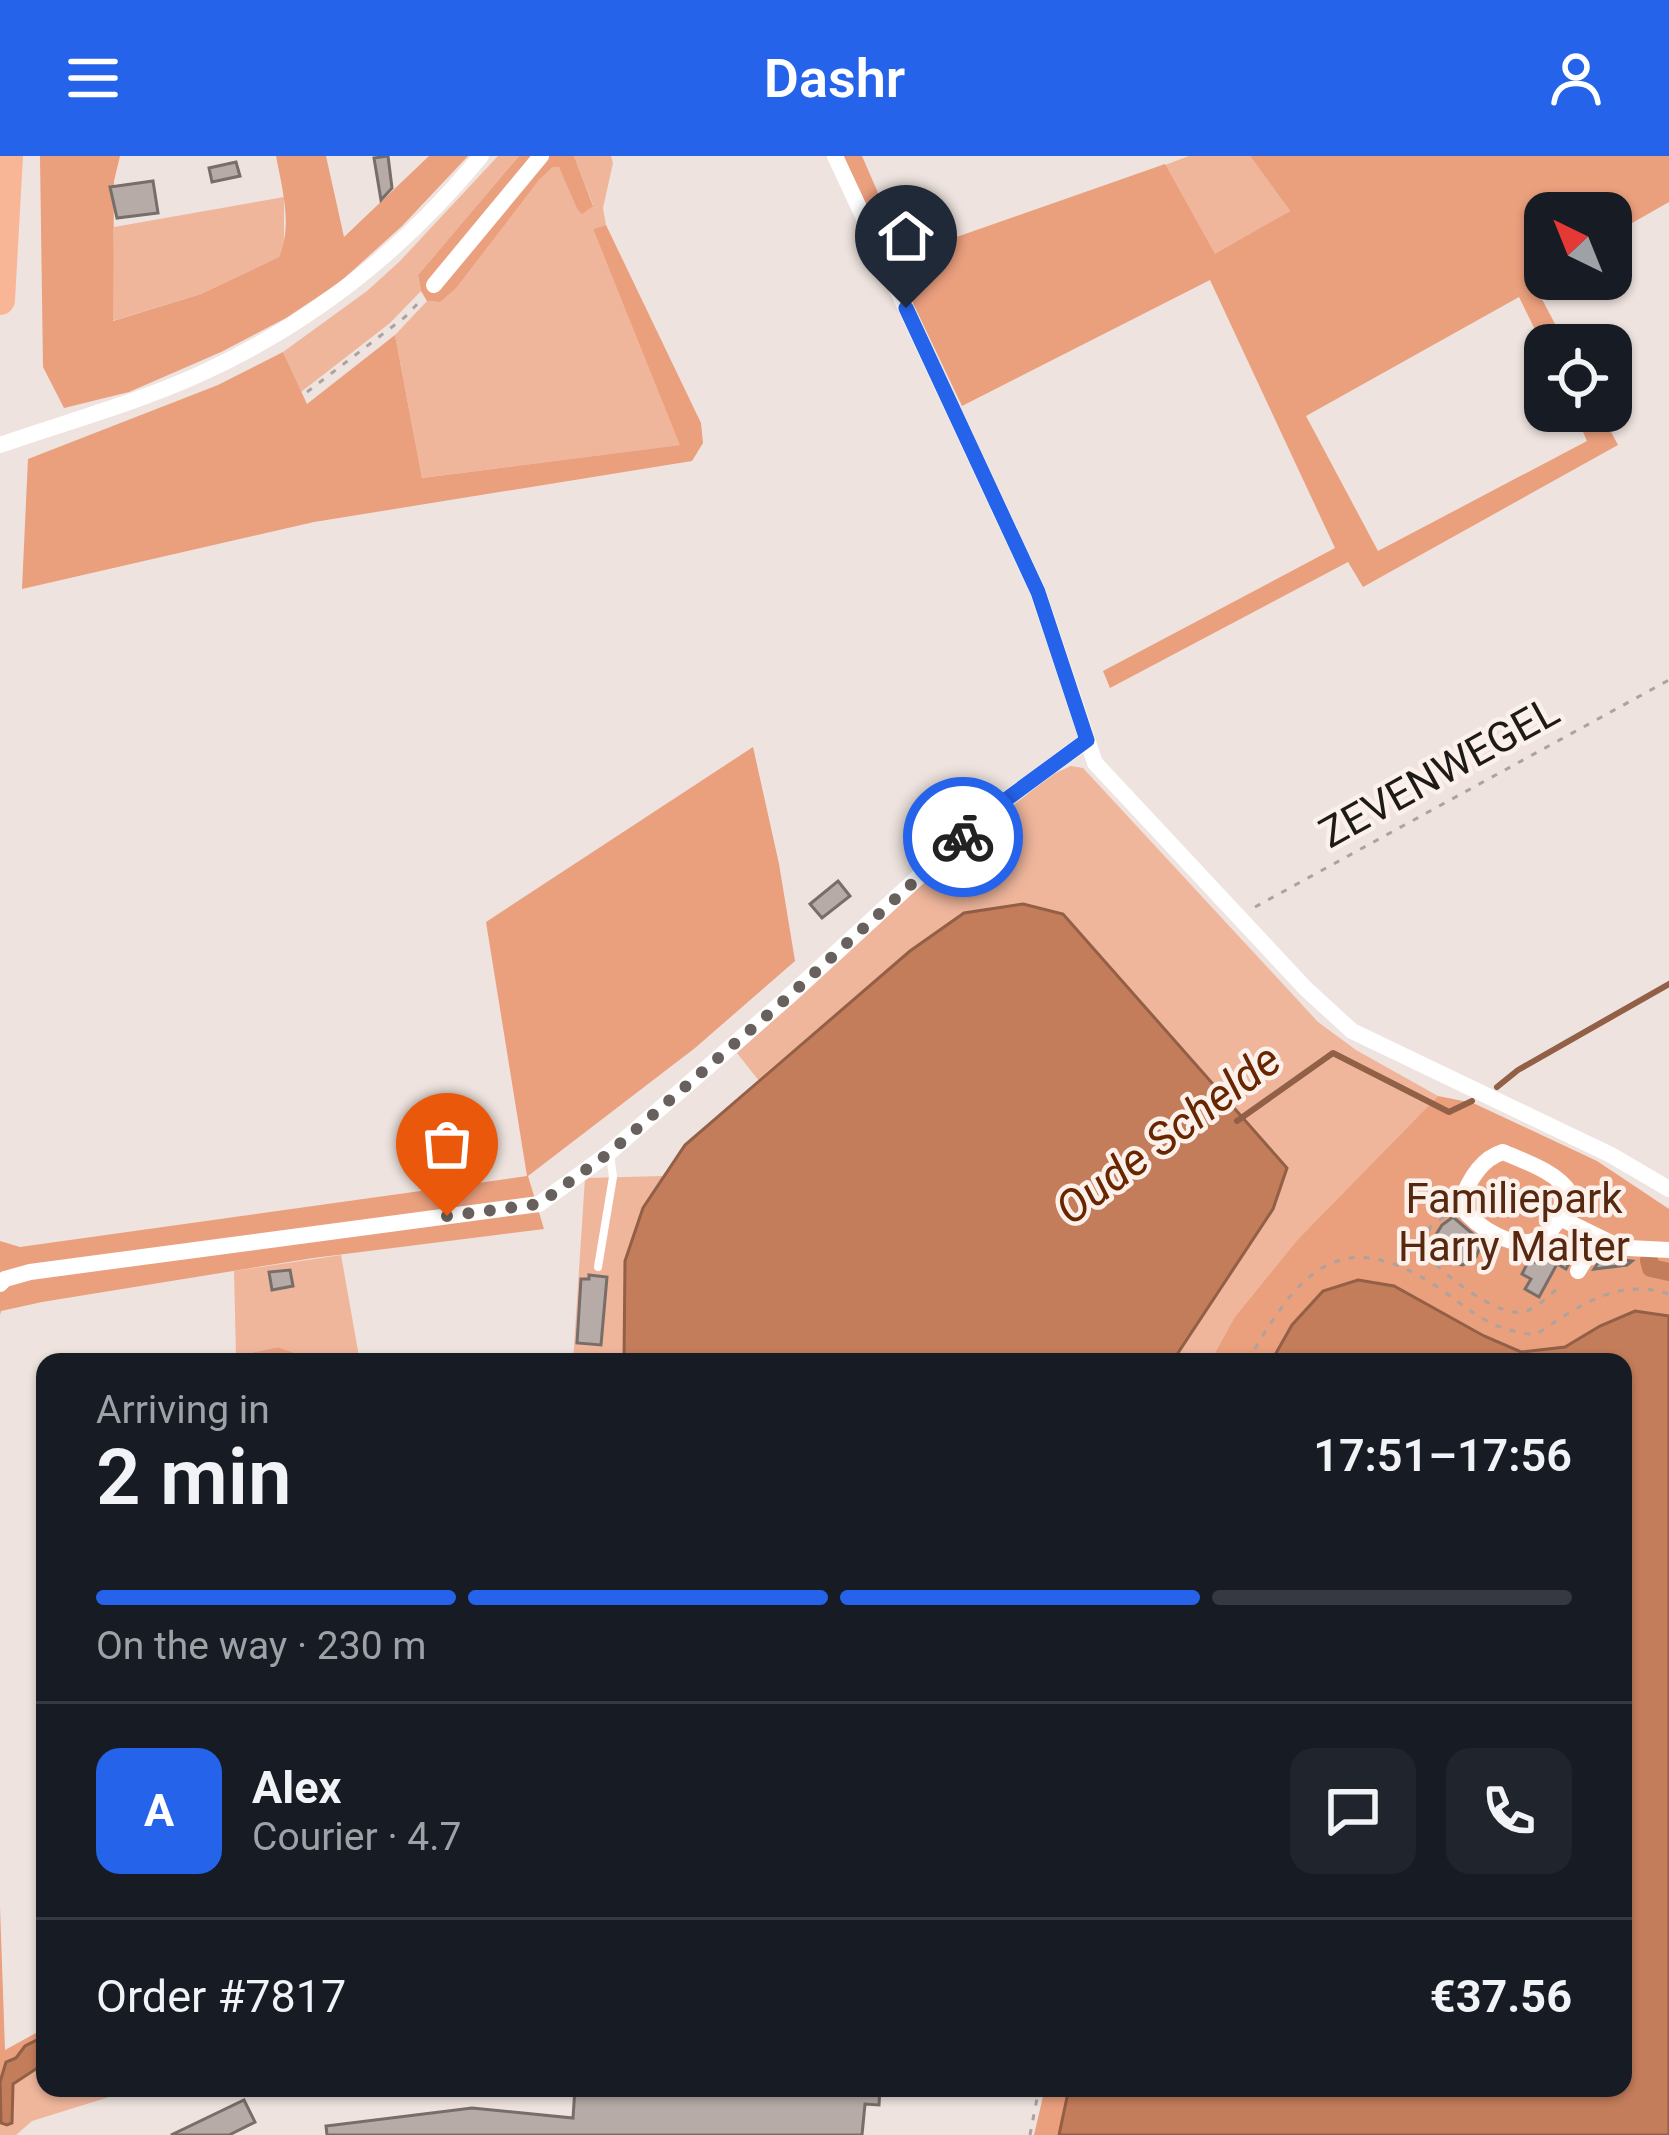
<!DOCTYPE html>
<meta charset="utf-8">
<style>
:root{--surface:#171b24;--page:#20242c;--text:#f1f3f6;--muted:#9ea1a6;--line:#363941;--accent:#2563eb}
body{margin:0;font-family:Roboto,sans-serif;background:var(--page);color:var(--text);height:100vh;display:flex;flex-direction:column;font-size:45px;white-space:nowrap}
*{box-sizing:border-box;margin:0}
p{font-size:39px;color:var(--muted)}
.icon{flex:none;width:66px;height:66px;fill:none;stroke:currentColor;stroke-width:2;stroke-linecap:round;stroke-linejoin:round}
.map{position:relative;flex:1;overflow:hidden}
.sheet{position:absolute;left:36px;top:1197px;width:1596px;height:744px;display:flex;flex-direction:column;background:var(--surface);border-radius:24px;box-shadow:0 3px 9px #0004}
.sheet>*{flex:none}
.needle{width:78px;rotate:317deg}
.fabs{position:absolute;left:1524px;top:36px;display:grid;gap:24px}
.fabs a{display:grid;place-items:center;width:108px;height:108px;border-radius:24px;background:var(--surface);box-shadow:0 3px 9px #0004;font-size:60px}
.pin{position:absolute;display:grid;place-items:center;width:102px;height:102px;color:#fff;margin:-123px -51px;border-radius:50% 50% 50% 0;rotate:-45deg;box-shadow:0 0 12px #0007}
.pin .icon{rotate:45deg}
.courier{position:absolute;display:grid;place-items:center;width:120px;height:120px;margin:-60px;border:9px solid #2563eb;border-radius:50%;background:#fff;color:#222;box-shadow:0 3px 15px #0007}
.overview em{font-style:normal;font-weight:600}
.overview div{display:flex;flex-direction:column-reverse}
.overview{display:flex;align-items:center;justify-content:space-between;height:204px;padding:0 60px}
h1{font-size:78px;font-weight:600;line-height:90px}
.bar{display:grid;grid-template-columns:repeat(4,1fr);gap:18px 12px;align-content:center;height:144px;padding:0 60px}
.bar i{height:15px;border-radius:9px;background:var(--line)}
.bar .on{background:var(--accent)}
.bar p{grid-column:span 4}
.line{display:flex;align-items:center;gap:30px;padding:0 60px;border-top:3px solid var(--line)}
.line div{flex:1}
.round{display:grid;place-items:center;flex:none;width:126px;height:126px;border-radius:24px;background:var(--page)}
header{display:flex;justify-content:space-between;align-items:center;height:156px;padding:0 60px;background:var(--accent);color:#fff;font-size:54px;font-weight:600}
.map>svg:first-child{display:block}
</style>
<header><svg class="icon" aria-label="menu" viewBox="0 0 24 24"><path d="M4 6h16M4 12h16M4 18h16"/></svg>Dashr<svg class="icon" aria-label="person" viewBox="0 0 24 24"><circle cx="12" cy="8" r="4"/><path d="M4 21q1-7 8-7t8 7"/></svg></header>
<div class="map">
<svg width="1669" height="1979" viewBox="0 0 1669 1979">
<rect width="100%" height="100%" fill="#eee3de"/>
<path fill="#efb69c" d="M498,0H519L418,119L421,135L390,167L301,236L283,196L367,135L400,105Z
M574,0H611L613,7L603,52L606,69L593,73L681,289L422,322L395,179L427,145L440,146L539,24L553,11L559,10L577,53L593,49Z
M1189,0H1250L1290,55L1215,99L1165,9Z
M284,41V90L279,101L201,138L112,165C114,134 112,103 114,71Z
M1071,610L1083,612L1318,866L1356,894L1438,940L1298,1083L1234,1162L1210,1206H1172L1273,1053L910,795L759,925L737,897L979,677L1051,619Z
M664,1020L643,1052L625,1105L624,1206H573L585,1022Z
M341,1099L360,1206H307L295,1197L278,1191L236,1200L234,1115Z
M45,1907V1932H121L125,1936L32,1965L16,1979H0V1967L7,1969L13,1928Z"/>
<path fill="#ea9f7d" d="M40,0H120L114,25L113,165L201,138L279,101C293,70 282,32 276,0H326L344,81L429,0H468L402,70L340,126L286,162L221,196L129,236L64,252L43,211Z
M519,0H574L593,50L582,58L577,53L559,11H553L539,24L456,132L440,146L427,145L421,135L418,119Z
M843,0H862L905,99L1165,8L1215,98L1290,55L1250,0H1669V46L1611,79V57H1545V116L1532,124L1566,189H1545V194L1519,141L1306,260L1378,395L1587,285L1574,255H1600L1618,289L1363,431L1348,406L1110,532L1103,515L1335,392L1210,124L962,250Z
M606,69L701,267L703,287L692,305L314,366L22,433L28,303L218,229L283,196L307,248L395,179L422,322L680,289L593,73Z
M753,591L779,708L795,805L695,892L528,1020L544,1073L313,1102L42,1146L1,1155L0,1159V1085L20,1091L527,1020L486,766Z
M1438,940L1473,947L1597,1005L1669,1053V1160L1635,1155L1600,1170L1565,1191L1521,1196L1484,1180L1292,1169L1271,1206H1210L1234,1162L1298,1083Z
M278,1191L295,1197L307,1206H236V1200Z
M0,1751L5,1894L45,1872V1880L25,1890L16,1902L6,1906L0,1926Z
M1045,1932H1069L1059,1979H1034Z"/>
<path fill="#c47d5b" stroke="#925f47" stroke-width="3" d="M1023,748L1063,758L1287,1012L1273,1053L1172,1206H624L625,1105L643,1052L685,989L910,795L964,757Z
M1358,1124L1394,1130L1484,1180L1521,1196L1565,1191L1600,1170L1635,1155L1669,1160V1979H1059L1069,1932H1623V1206H1271L1292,1169L1323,1135Z
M45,1880V1907L13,1928L12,1967L7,1969L1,1967L0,1926L6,1906L16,1902L25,1890Z"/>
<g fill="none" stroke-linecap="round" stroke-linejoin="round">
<path stroke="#925f47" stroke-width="6" d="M1497,931L1518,914L1669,828
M1237,965L1333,897L1449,956L1472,945"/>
<path stroke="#c47d5b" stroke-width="18" d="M1649,1104L1651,1112L1669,1116"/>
</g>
<path fill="#b6aba6" stroke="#786e69" stroke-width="3" d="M388,0L392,32L381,44L374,2Z
M236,6L240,20L212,26L209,12Z
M153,25L158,57L117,62L110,31Z
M838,725L850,740L822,762L810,748Z
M1453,1061L1482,1086L1476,1101L1463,1109L1450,1107L1437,1096V1077L1442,1069Z
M1563,1080L1574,1086L1571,1091L1576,1094L1566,1113L1557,1108L1539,1141L1525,1133L1531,1123L1522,1118L1529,1104L1539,1108L1545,1098L1549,1101Z
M1604,1098L1624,1104L1632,1105L1627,1109L1594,1113Z
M290,1114L293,1130L272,1134L269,1116Z
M589,1119L607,1121L601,1189L577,1187L581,1123H589Z
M575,1932H880L879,1949L865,1948L862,1979H327L326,1970L472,1952L573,1962Z
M244,1944L255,1966L229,1979H171Z"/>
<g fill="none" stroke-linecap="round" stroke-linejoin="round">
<path stroke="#aca39f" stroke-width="3" stroke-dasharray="6 9" stroke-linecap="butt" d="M307,236L405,161L421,144
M1255,751L1669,524
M1444,1061L1430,1071L1425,1097C1441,1117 1498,1162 1524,1156C1537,1152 1553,1137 1562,1127
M1247,1206C1296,1122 1336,1064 1436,1130C1474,1156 1487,1173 1535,1179C1578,1151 1616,1121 1669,1138
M1030,1979L1039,1932"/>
<path stroke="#fff" stroke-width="8" d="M598,1111L613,1021L610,998"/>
<path stroke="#fff" stroke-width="16" d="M835,0L1038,436L1095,607L1306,833L1352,875L1611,999L1669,1033
M434,129L541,0
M0,289C66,266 136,247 200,218C310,168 404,94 481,0
M1503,996C1526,1006 1557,1016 1570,1037C1559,1073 1538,1099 1498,1080C1483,1073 1470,1063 1460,1049C1467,1028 1480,1003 1503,996Z
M1560,1062L1611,1087L1628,1092L1669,1094
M1578,1115L1599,1081
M0,1128L5,1123L30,1116L539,1048L609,997L787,842L989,656L1087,584"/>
<path stroke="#f9b697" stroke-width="30" d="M0,144L8,0"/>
</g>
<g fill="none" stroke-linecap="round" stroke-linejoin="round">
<path stroke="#67605d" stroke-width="12" stroke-dasharray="0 21.6" d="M447,1060L539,1048L609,997L787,842L963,681"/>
<path stroke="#2563eb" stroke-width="15" d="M906,152L1038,436L1087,584L989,656L963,681"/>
</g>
<g text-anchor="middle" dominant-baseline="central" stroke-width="9" stroke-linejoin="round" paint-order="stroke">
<g font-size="42" fill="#1e1a18" stroke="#fcf0eb">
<text transform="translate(1439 616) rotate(-29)">ZEVENWEGEL</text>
</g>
<g font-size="42" fill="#572810" stroke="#fcf0eb">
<text x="1514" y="1042">Familiepark<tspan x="1514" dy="48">Harry Malter</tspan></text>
</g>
<g font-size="45" font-style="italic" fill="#672600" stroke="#fcf0eb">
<text transform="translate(1168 978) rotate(-37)">Oude Schelde</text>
</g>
</g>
</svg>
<div class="fabs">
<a><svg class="needle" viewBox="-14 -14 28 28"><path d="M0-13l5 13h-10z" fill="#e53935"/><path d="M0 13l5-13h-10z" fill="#9ea1a6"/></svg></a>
<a><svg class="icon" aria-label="locate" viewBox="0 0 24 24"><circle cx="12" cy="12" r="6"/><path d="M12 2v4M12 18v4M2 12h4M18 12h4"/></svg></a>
</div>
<div class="pin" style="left:447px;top:1060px;background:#ea580c"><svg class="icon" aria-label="bag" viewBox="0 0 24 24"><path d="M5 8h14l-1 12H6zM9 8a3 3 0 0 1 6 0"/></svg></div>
<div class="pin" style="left:906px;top:152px;background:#1f2937"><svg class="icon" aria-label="home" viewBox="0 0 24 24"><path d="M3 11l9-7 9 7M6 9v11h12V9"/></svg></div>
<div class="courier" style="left:963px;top:681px"><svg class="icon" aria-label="bike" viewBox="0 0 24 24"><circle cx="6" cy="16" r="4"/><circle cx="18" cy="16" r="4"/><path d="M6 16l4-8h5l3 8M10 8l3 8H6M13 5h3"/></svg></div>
<section class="sheet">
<div class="overview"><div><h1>2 min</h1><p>Arriving in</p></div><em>17:51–17:56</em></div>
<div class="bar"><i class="on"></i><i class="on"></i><i class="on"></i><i></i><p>On the way · 230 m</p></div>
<div class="line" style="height:216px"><b class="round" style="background:var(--accent);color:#fff">A</b><div><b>Alex</b><p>Courier · 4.7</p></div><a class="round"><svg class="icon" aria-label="chat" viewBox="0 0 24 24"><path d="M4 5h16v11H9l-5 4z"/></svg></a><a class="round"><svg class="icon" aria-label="phone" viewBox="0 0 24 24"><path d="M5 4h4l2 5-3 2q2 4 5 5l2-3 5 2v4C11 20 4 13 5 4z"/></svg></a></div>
<div class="line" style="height:156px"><div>Order #7817</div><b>€37.56</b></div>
</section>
</div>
